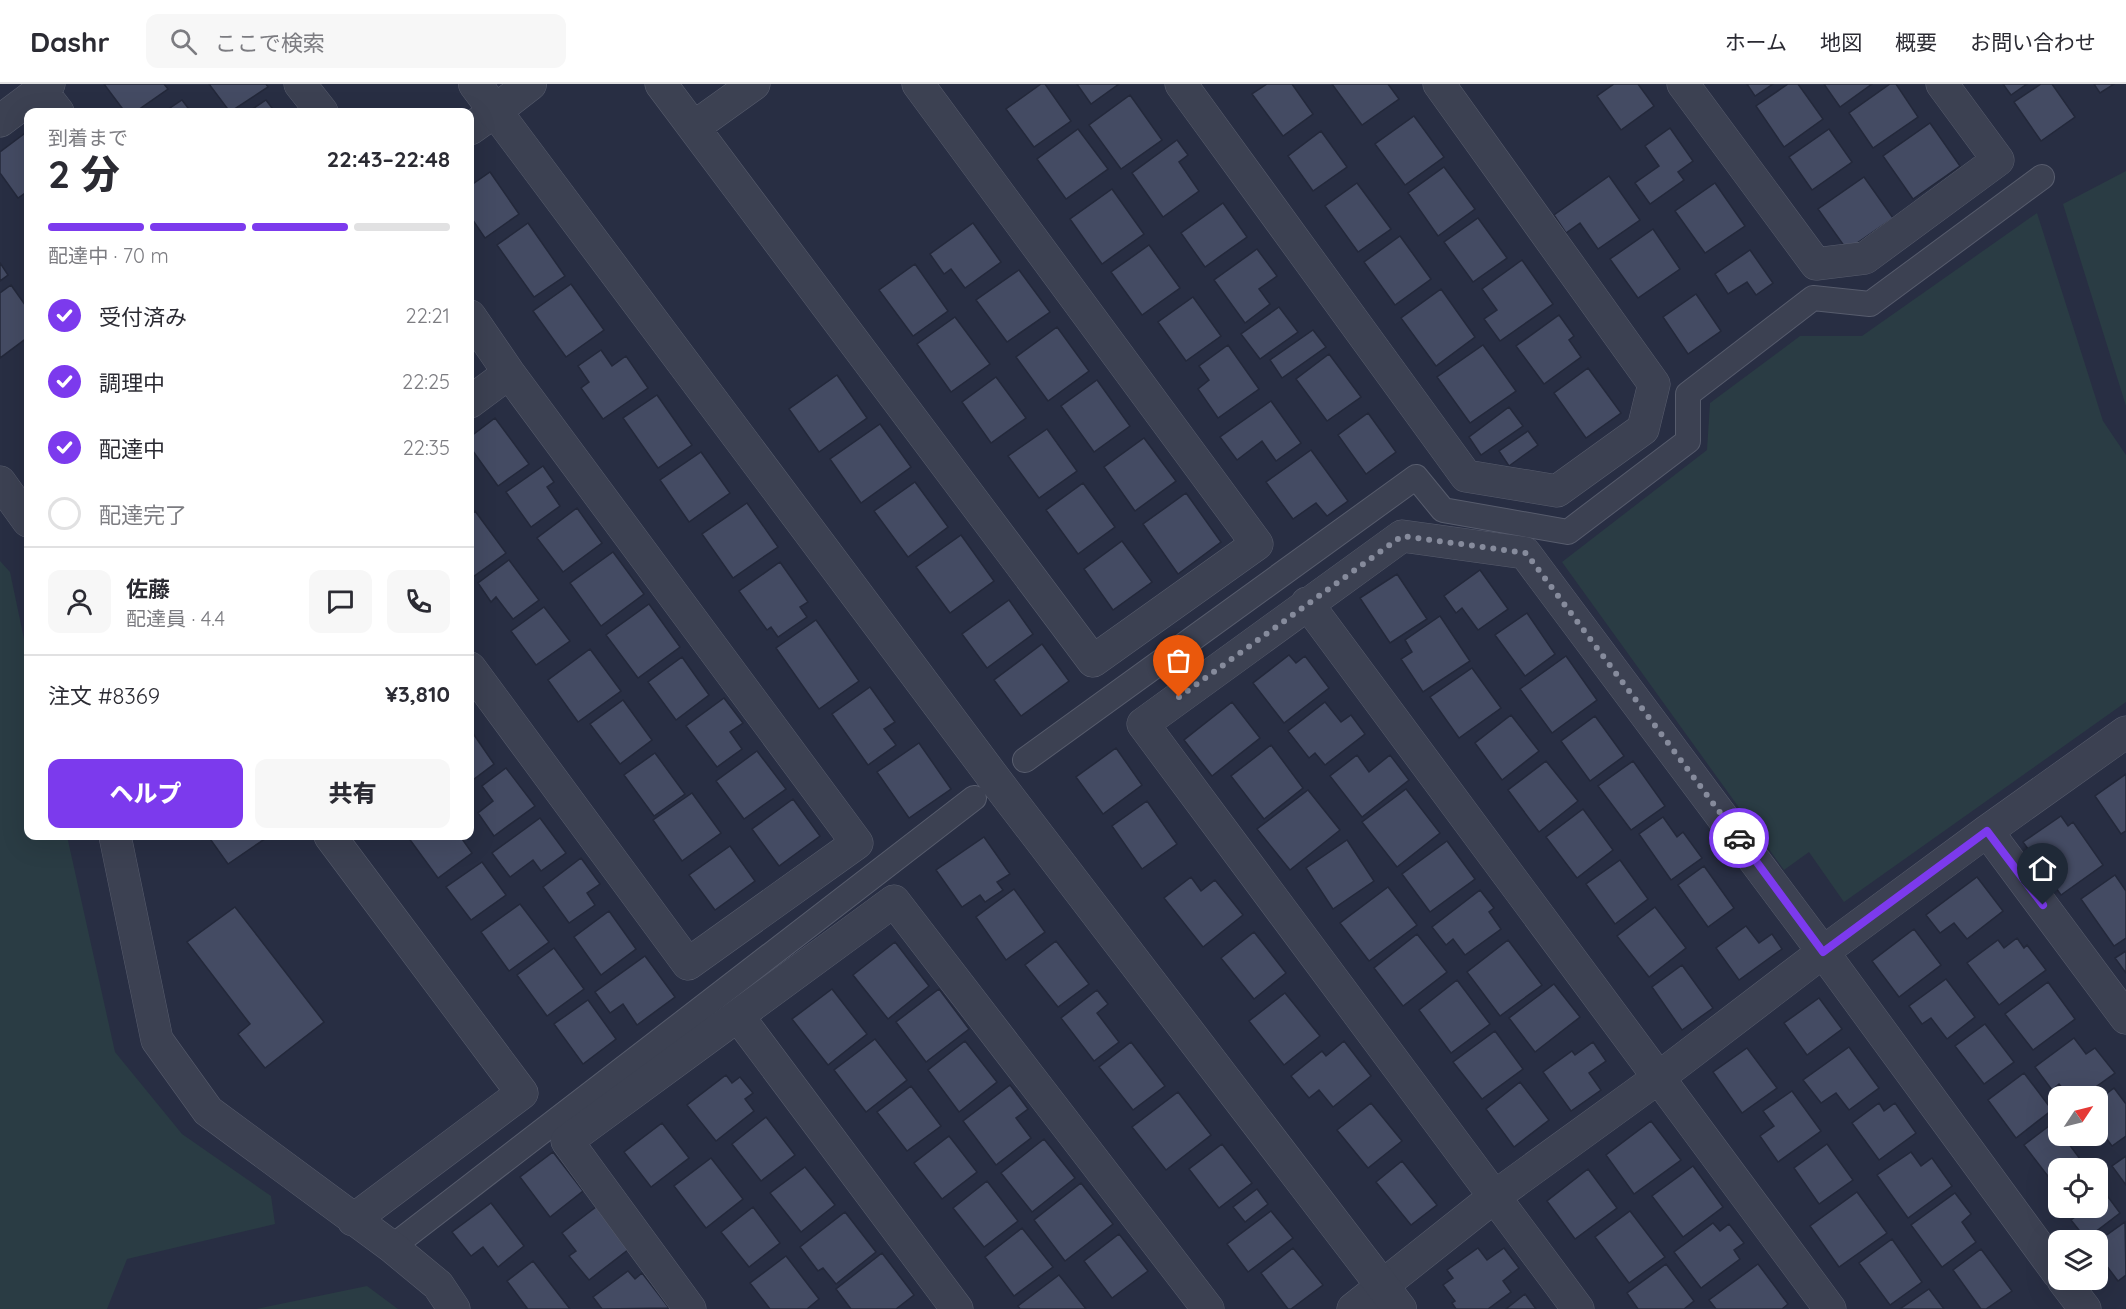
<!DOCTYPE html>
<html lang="ja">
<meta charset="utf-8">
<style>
:root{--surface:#fff;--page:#f7f7f7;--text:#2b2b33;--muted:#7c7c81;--line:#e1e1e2;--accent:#7c3aed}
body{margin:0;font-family:Quicksand,"Noto Sans JP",sans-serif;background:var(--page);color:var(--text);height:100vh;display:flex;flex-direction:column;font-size:22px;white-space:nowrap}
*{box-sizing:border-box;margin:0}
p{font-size:20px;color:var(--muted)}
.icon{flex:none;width:33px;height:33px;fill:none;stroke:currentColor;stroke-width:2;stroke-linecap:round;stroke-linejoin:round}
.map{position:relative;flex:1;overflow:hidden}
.drawer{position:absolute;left:24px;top:24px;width:450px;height:732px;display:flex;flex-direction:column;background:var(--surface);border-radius:12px;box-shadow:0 6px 24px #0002}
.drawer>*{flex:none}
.needle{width:39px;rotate:55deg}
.buttons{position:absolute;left:2048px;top:1002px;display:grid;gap:12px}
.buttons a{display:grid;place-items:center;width:60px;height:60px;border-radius:12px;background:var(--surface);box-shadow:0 6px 24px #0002;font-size:30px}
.pin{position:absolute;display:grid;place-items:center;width:51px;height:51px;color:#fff;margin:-62px -26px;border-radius:50% 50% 50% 0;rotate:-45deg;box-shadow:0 0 6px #0007}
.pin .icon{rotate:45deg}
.courier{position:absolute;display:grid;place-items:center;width:60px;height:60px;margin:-30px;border:4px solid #7c3aed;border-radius:50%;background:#fff;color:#222;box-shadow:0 2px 8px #0007}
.overview em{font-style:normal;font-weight:800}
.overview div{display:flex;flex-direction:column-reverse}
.overview{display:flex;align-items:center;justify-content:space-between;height:102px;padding:0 24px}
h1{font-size:39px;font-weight:800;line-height:45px}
.bar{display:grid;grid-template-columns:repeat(4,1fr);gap:9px 6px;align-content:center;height:72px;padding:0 24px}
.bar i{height:8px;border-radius:4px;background:var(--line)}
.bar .current{background:var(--accent)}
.bar p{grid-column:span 4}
.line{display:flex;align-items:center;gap:15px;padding:0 24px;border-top:2px solid var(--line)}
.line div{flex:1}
.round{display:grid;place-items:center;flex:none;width:63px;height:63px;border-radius:12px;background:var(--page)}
ol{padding:0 24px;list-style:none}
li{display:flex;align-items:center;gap:18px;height:66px}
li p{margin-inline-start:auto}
li .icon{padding:6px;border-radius:50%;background:var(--accent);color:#fff;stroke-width:4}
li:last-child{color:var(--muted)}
li i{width:33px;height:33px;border:3px solid var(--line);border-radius:50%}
.action{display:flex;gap:12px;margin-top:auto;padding:12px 24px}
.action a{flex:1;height:69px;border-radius:12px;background:var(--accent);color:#fff;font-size:24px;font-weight:800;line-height:69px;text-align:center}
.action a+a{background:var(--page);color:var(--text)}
header{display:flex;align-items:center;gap:36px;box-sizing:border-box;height:84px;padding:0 30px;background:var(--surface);border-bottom:2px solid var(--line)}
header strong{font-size:28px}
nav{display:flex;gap:33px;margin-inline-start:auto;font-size:21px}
.search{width:420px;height:54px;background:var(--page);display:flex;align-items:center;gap:15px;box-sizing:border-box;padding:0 21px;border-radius:12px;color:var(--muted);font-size:22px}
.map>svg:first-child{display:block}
</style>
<header>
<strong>Dashr</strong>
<div class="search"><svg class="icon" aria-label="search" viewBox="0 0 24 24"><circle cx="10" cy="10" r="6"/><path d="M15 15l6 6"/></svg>ここで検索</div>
<nav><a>ホーム</a><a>地図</a><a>概要</a><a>お問い合わせ</a></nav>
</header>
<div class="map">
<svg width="2126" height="1225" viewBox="0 0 2126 1225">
<rect width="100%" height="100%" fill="#282e43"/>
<path fill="#2a3c44" d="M2126,87V322L2063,120Z
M2037,129L2103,337L2126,371V618L1844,818L1809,768L1784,786L1562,478L1707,366L1710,319L1800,252H1862Z
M0,477L10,488L28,574V752H67L115,968L182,1050L271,1112L275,1140L127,1175L107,1225H0Z
M367,1202L398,1225H256Z"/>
<path fill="#444b63" stroke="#23283a" stroke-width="1.5" d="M104,0H164L168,5L135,28H125Z
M209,0H266L268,3L230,28Z
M1041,0H1045L1071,37L1034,63L1006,25Z
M1077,0H1119L1091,20Z
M1267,0H1292L1313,30L1283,52L1252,10Z
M1332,0H1388L1399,15L1362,41Z
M1614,0H1638L1654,22L1621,46L1597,12Z
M1747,0H1773L1755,12Z
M1788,0H1798L1823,35L1784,63L1756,22Z
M1824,0H1872L1840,23Z
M1890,0H1896L1918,33L1873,64L1849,29Z
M2003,0H2027L2011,11Z
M2041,0H2052L2075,33L2041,57L2014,18Z
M2094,0H2114L2100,9Z
M1130,11L1162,56L1121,85L1089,41Z
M182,16L191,28H164Z
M266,16L275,28H248Z
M1414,32L1444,73L1405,101L1375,60Z
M1930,39L1960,82L1913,115L1883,72Z
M1670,44L1693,77L1678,88L1684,96L1650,120L1635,99L1659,82L1645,62Z
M1078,45L1108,85L1066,115L1037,75Z
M1829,45L1852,78L1812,106L1789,73Z
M28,47V107L18,114L0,89V68Z
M1321,47L1347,83L1313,107L1288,72Z
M1177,56L1188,71L1179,78L1199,107L1163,133L1132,89Z
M1444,83L1475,125L1438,152L1408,109Z
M490,88L519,130L485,154L470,132V102Z
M1609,92L1640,136L1598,165L1580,139L1566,149L1554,131Z
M1864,93L1893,134L1847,166L1818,125Z
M1357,99L1391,145L1358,168L1325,122Z
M1715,99L1745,142L1705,169L1675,127Z
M1112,105L1144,150L1102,180L1070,135Z
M1223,119L1247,153L1205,183L1181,149Z
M1478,134L1507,174L1473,198L1444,158Z
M528,139L565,192L534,213L497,161Z
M973,139L1001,178L965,204L951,185L944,190L930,170Z
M1653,145L1680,185L1638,214L1610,175Z
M1400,152L1431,195L1395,221L1364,178Z
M1149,161L1180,204L1142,231L1111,188Z
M1257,165L1277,192L1259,205L1270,220L1245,239L1214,196Z
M1750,166L1773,199L1756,211L1747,198L1728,210L1715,190Z
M1522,176L1553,220L1500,257L1484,235L1497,226L1482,205Z
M0,179L8,191L0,197Z
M915,180L948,227L913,252L879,206Z
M1019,186L1050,228L1007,258L976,216Z
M571,200L604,246L566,273L533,227Z
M11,201L28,225V253L0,274V209Z
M1441,205L1475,253L1436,282L1401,234Z
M1696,210L1721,247L1688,270L1663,233Z
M1193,213L1221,252L1186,277L1158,238Z
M1279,223L1298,248L1260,275L1241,250Z
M1559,231L1574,252L1569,256L1581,273L1544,300L1516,262Z
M955,233L990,280L951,308L917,260Z
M1057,243L1089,287L1048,317L1016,273Z
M1313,246L1326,263L1282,294L1270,276Z
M1228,261L1259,305L1218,334L1198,305L1209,296L1199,282Z
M1483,261L1516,307L1470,339L1437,293Z
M601,266L612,282L626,272L648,304L603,335L581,304L589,298L578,282Z
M1329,270L1361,313L1327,337L1296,295Z
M1588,284L1621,329L1586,354L1554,309Z
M837,291L867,334L819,368L789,325Z
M996,293L1026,334L991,359L962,318Z
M1097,296L1130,342L1094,368L1061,322Z
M657,311L692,361L658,384L623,334Z
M1271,317L1301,359L1276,377L1262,357L1237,376L1220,353Z
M1509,323L1523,342L1481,371L1469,353Z
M1368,329L1396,368L1366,390L1338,351Z
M495,334L529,380L498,402L470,363V353Z
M880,340L911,383L861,419L830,375Z
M1047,345L1077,387L1039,414L1008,372Z
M1528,347L1538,361L1509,382L1499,367Z
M1144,354L1176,397L1135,427L1104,383Z
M1311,366L1348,417L1327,432L1316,419L1293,435L1266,398Z
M701,368L730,409L689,438L660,396Z
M543,382L554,398L547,403L560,422L531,443L506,408Z
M915,398L948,443L908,473L874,427Z
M1083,399L1115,443L1078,470L1046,426Z
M1186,409L1221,458L1178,490L1143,440Z
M747,419L778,463L733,494L702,450Z
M577,424L602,459L563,488L537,454Z
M475,427L506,469L470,495V431Z
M961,451L994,497L950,529L916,483Z
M1122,457L1152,498L1113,526L1084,485Z
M613,468L644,510L601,542L570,499Z
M509,476L539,516L513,535L496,513L491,518L478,499Z
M780,478L808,518L800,523L807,533L778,553L771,543L767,546L739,507Z
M1480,486L1508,525L1478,546L1462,524L1456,529L1444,512Z
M1397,490L1427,535L1390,559L1360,514Z
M1009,516L1033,550L987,584L962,550Z
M649,520L680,563L638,594L606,551Z
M544,523L570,557L536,581L511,547Z
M1527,529L1555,570L1525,592L1495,551Z
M1440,532L1470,577L1423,608L1401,575L1412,568L1405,556Z
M816,536L859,597L819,625L776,564Z
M1042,560L1069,597L1021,632L994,596Z
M590,565L621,607L578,638L548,596Z
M1289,571L1296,579L1305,572L1329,604L1284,639L1253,599Z
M1566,572L1597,616L1552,649L1520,605Z
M682,573L709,611L676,636L648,598Z
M1472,584L1501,624L1459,654L1430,613Z
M870,603L895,638L884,645L896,661L868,681L832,630Z
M724,614L743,639L730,648L742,665L717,683L686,642Z
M623,616L652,656L620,680L590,640Z
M1232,618L1260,654L1212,692L1184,656Z
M1325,618L1341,638L1351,631L1365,650L1325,681L1315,669L1309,674L1288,647Z
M1511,631L1539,667L1502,696L1475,659Z
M1595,632L1624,672L1590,697L1561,657Z
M470,645L494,680L470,698Z
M919,659L951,705L909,734L877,688Z
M1271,661L1303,704L1264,735L1231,692Z
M1116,664L1142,701L1103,730L1076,693Z
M757,667L786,705L744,735L716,697Z
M655,669L685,710L654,732L624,691Z
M1357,671L1369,688L1390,671L1409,696L1362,733L1330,692Z
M1546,677L1578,717L1539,748L1508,706Z
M1633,677L1665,722L1631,746L1598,702Z
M506,684L535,722L494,752L478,729L493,717L482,702Z
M2126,690V747L2121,750L2095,712Z
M1406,705L1440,749L1397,783L1362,738Z
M1308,706L1340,746L1290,786L1257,745Z
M692,709L721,749L682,777L653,736Z
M793,715L820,752L779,782L752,745Z
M1147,717L1177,760L1142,785L1112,742Z
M1583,725L1613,766L1577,794L1546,753Z
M2061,732L2068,742L2073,738L2103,781L2061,811L2023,758Z
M1663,733L1677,753L1683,748L1702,774L1671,796L1639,750Z
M540,734L566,769L541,787L533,776L510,793L492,769Z
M208,752H269L228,780Z
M409,752H460L472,769L438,794L408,753Z
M984,753L1010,790L997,798L1003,806L985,818L980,811L962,823L936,786Z
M1347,756L1374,797L1333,825L1306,784Z
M1447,757L1475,795L1430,828L1402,790Z
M730,762L755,797L715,826L689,791Z
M581,774L600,800L587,809L595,821L569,839L543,803Z
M1620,776L1648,815L1615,840L1586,800Z
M482,778L506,811L471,836L446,803Z
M1704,782L1734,824L1708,843L1678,801Z
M2115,791L2126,807V854L2114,862L2081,815Z
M1191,793L1201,807L1215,796L1243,831L1203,863L1164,814Z
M1977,793L2003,827L1967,855L1954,839L1940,849L1926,831Z
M1388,803L1417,841L1369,877L1340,839Z
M1014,805L1045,848L1006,876L976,833Z
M1480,806L1494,824L1489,828L1501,845L1465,871L1453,855L1446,861L1432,843Z
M520,820L549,858L509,887L481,848Z
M235,823L324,938L265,984L238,950L250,940L187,858Z
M1655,823L1686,864L1649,893L1617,852Z
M609,827L636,865L601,891L574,853Z
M1746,842L1759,859L1772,850L1782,865L1739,896L1716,864Z
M1914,845L1941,881L1899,913L1872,877Z
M1254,848L1286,889L1254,915L1221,874Z
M1417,850L1447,888L1403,922L1374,884Z
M2017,854L2024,864L2027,861L2046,886L1999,921L1967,879L1998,856L2004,864Z
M1508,856L1542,901L1500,932L1467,888Z
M1056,857L1089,900L1058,923L1025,881Z
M895,858L929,902L888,935L853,891Z
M554,864L584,905L547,932L517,891Z
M2126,867V889L2115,874Z
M645,872L675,913L637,941L623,920L610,929L595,908Z
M1682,881L1713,924L1682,946L1652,903Z
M1946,895L1975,933L1947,955L1931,934L1922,940L1909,922Z
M1457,896L1490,940L1451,969L1419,926Z
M2048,898L2075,935L2033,966L2005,930Z
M1554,900L1580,933L1535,968L1509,934Z
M832,905L867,950L828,981L792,935Z
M939,905L969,945L926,978L896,938Z
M1097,906L1108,920L1097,929L1119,958L1094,977L1061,934Z
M1285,909L1320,952L1284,981L1249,937Z
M1819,914L1842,945L1807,971L1784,939Z
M588,916L616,955L583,980L554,940Z
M1985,940L2014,978L1984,1000L1955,962Z
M1495,947L1523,985L1482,1015L1453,978Z
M2074,954L2086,970L2095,964L2115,989L2083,1012H2069L2059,1000L2052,1006L2035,983Z
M875,955L907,996L866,1028L834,986Z
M965,957L997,998L959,1028L928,986Z
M1344,957L1371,992L1333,1023L1319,1006L1309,1014L1291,992L1322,967L1326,972Z
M1131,958L1165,1002L1133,1026L1099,983Z
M1593,958L1606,977L1589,989L1601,1006L1571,1027L1543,988L1572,967L1575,971Z
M1849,963L1879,1004L1849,1026L1836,1009L1821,1019L1803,996Z
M1747,964L1777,1004L1742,1029L1713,988Z
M2024,989L2052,1026L2016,1054L1988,1016Z
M726,991L732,999L740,993L753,1009L745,1015L754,1027L716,1057L687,1021Z
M1520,998L1549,1036L1514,1063L1486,1025Z
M1010,1001L1028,1025L1016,1034L1031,1054L996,1081L963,1037Z
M911,1002L941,1042L907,1067L877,1028Z
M2114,1004L2126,1020V1052L2112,1062L2097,1042V1017Z
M1792,1007L1821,1047L1778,1078L1760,1052L1774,1042L1763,1027Z
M1178,1008L1211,1051L1166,1086L1132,1043Z
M1371,1019L1402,1057L1368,1084L1337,1046Z
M1879,1019L1884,1027L1895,1019L1916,1049L1879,1076L1852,1039Z
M766,1033L795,1071L761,1097L732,1060Z
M1651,1037L1681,1076L1634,1110L1606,1071Z
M662,1039L689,1074L651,1103L624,1068Z
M2053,1039L2058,1045V1052H2063L2083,1079L2075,1084H2058V1097L2054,1100L2024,1061Z
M949,1052L977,1088L942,1115L914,1079Z
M1044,1055L1075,1094L1032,1128L1001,1089Z
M1222,1060L1252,1099L1219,1124L1189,1085Z
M1827,1060L1853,1096L1819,1120L1794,1084Z
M553,1068L583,1107L550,1133L520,1093Z
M1911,1068L1921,1082L1932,1074L1952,1102L1908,1134L1877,1091Z
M2126,1072V1101L2112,1082Z
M711,1074L743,1115L706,1144L674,1102Z
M1402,1077L1437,1121L1411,1141L1376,1098Z
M1693,1082L1723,1123L1683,1153L1652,1112Z
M805,1083L835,1121L801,1148L770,1109Z
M1588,1085L1617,1124L1575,1155L1547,1117Z
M987,1097L1018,1137L984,1163L953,1124Z
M2097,1098L2120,1129L2086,1155L2071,1136L2079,1130L2075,1124H2097Z
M1081,1099L1113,1140L1065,1177L1034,1136Z
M1257,1105L1268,1120L1245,1138L1233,1123Z
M1857,1108L1887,1149L1839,1183L1810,1142Z
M1955,1109L1971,1130L1962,1138L1976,1158L1942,1183L1911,1141Z
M491,1119L524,1162L498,1183L483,1163L471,1172L452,1148Z
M596,1123L629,1165L589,1196L569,1172L576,1167L562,1149Z
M753,1123L780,1159L749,1183L721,1148Z
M1271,1127L1293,1154L1248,1188L1227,1160Z
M1630,1127L1665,1173L1629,1199L1595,1153Z
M845,1128L876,1168L836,1200L823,1184L818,1187L800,1163Z
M2125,1138L2126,1191L2118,1197L2097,1169V1158Z
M1713,1139L1720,1147L1729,1140L1744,1159L1734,1166L1740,1175L1701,1204L1674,1168Z
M1022,1144L1053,1183L1014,1212L985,1173Z
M1119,1150L1148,1187L1112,1214L1084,1177Z
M1892,1155L1922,1198L1890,1221L1859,1179Z
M1293,1164L1323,1201L1291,1225H1288L1261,1189Z
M1478,1164L1487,1176L1504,1164L1519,1184L1503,1197L1511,1208L1488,1225H1456L1452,1219L1455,1217L1443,1201L1453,1194L1447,1186Z
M1981,1165L2012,1207L1986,1225H1981L1953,1186Z
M882,1169L914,1211L896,1225H851L836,1205Z
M786,1172L819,1215L807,1225H770L750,1199Z
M533,1177L553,1203L570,1225H525L527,1224L507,1197Z
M1666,1180L1694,1217L1684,1225H1638L1627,1209Z
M1758,1180L1788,1220L1782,1225H1716L1709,1216Z
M628,1187L635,1195L642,1189L669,1224L602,1225L593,1213Z
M1059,1191L1086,1225H1020L1018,1222Z
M1929,1205L1944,1225H1900Z
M1525,1210L1536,1225H1506Z"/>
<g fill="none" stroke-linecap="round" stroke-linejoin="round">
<g stroke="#575c6d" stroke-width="26">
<path id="pedestrian" d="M1025,676L1416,393L1443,426L1568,448L1688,357V310L1813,214L1870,220L2042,93
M392,1163L974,714"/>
</g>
<g stroke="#575c6d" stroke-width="33">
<path id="minor" d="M300,0L322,28
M661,0L1093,577L1257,460L918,0
M1181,0L1466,392L1557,407L1643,345L1654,300L1439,0
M1683,0L1816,180L1865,174L1998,76L1942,0
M41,6L58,28
M0,37L49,0
M694,43L754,0
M470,45L494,28
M470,232L509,289L857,759L688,880L470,584
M470,318L509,289
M0,398L28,437
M1307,519L1830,1225
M1987,747L2126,934
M115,752L157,956L208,1027L392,1163L438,1201L454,1225
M330,752L522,1009L353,1136
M738,932L957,1225
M2063,1196L2085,1225
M690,1225L567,1057L894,817L1208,1225
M1353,1225L1494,1113L1658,994L1823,868L1987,747L2126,648
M1578,1225L1143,640L1402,452L1525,469L1823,868L2058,1189"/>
</g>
<g stroke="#575c6d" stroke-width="34">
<path id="tertiary" d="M475,0L996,697L1400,1225
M494,28L530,0"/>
</g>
<use href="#pedestrian" stroke="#3c4152" stroke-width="24"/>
<use href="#minor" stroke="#3c4152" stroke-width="32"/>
<use href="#tertiary" stroke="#3c4152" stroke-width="33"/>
</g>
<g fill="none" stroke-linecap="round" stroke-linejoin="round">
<path stroke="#868b9c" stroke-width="6" stroke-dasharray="0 10.8" d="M1179,613L1402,452L1526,469L1739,754"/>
<path stroke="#7c3aed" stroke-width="8" d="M1739,754L1823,868L1987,747L2043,821"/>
</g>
</svg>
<div class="buttons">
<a><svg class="needle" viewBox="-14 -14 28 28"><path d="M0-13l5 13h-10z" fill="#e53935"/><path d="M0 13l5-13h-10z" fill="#7c7c81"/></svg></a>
<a><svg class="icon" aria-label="locate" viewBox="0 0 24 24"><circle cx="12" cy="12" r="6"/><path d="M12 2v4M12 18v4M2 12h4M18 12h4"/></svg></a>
<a><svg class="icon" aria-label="layers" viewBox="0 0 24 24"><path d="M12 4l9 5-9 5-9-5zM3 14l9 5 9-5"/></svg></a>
</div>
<div class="pin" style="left:1179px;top:613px;background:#ea580c"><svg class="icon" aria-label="bag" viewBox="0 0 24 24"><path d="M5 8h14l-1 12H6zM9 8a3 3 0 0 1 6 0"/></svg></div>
<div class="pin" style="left:2043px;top:821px;background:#1f2937"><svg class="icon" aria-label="home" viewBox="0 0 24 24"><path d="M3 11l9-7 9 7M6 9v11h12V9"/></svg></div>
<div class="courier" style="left:1739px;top:754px"><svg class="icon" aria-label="car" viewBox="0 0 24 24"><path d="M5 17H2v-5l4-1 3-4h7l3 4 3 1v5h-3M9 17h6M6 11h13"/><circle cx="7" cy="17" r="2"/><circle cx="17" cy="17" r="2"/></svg></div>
<section class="drawer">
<div class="overview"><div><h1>2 分</h1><p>到着まで</p></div><em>22:43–22:48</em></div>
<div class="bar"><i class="current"></i><i class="current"></i><i class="current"></i><i></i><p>配達中 · 70 m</p></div>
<ol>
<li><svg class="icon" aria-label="check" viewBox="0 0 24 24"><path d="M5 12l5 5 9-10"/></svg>受付済み<p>22:21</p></li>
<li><svg class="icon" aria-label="check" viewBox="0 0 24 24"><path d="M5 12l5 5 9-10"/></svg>調理中<p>22:25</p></li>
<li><svg class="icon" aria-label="check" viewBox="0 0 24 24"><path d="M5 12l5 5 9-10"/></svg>配達中<p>22:35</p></li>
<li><i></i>配達完了</li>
</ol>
<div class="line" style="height:108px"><a class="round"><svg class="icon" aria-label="person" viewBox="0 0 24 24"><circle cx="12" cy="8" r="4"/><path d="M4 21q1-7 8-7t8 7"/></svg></a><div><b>佐藤</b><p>配達員 · 4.4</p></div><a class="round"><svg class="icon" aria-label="chat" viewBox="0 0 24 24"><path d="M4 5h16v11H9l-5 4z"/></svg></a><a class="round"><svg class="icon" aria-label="phone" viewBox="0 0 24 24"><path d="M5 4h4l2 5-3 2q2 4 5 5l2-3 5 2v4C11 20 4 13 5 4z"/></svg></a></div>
<div class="line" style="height:78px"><div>注文 #8369</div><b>¥3,810</b></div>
<div class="action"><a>ヘルプ</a><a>共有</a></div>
</section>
</div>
